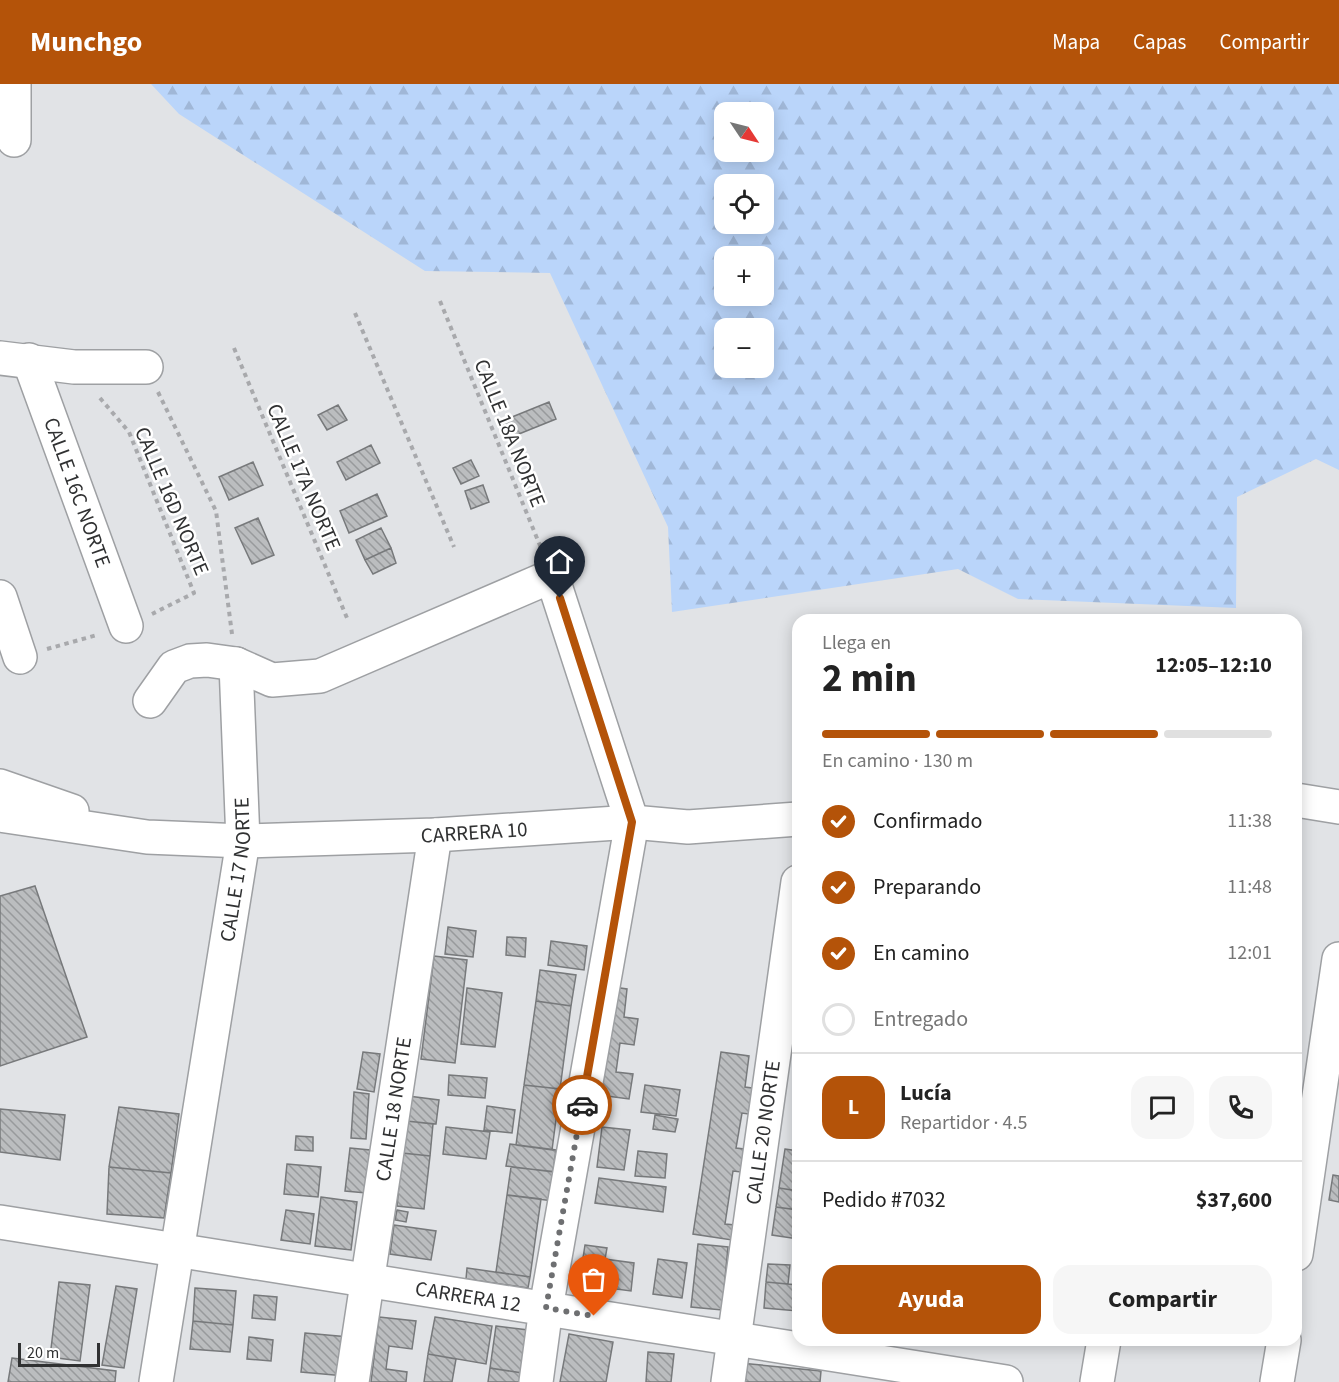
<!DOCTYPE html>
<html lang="es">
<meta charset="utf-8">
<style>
:root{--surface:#fff;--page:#f6f6f6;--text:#222;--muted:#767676;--line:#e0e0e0;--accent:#b45309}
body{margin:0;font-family:"Source Sans 3",sans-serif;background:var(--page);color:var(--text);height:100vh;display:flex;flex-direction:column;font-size:22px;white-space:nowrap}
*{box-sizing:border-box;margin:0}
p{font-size:20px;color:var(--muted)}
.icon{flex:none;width:33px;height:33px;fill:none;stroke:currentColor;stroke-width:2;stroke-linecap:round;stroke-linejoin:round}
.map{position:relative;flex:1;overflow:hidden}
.details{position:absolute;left:792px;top:530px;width:510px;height:732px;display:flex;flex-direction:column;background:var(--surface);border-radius:18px;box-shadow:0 3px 15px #0003}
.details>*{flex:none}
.needle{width:39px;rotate:125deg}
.tools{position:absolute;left:714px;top:18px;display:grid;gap:12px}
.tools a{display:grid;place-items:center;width:60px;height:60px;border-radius:12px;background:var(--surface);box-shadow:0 3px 15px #0003;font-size:30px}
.scale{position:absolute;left:18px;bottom:15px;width:82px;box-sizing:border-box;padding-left:6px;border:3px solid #303132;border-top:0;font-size:16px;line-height:21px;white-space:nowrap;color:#303132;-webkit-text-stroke:4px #fff;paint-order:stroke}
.pin{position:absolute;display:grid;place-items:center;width:51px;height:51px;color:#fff;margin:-62px -26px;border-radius:50% 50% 50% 0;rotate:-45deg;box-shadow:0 0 6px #0007}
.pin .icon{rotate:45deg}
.courier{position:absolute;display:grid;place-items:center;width:60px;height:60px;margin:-30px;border:4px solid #b45309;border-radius:50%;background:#fff;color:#222;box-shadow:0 2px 8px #0007}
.headline em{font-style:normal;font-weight:700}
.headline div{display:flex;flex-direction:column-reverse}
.headline{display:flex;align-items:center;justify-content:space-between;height:102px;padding:0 30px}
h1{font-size:39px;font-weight:700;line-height:45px}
.bar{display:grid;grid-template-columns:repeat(4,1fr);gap:9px 6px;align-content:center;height:72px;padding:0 30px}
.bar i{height:8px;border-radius:4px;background:var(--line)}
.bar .current{background:var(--accent)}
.bar p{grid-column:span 4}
.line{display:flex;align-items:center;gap:15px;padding:0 30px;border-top:2px solid var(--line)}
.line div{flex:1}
.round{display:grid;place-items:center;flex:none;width:63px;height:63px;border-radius:18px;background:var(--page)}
ol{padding:0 30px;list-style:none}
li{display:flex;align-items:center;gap:18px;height:66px}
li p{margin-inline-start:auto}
li .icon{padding:6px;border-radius:50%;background:var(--accent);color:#fff;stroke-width:4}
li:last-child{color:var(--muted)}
li i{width:33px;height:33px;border:3px solid var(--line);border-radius:50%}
.cta{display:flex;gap:12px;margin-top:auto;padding:12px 30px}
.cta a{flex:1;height:69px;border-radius:18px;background:var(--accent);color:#fff;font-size:24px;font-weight:700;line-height:69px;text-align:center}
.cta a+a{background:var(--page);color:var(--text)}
header{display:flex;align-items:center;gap:36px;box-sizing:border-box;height:84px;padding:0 30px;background:var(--accent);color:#fff}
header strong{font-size:28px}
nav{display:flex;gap:33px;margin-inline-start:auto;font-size:21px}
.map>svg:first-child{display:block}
</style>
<header>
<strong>Munchgo</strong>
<nav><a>Mapa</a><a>Capas</a><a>Compartir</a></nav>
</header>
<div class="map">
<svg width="1339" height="1298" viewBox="0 0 1339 1298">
<defs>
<pattern id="forest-firs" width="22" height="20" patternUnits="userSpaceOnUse" patternTransform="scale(1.5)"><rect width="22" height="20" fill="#bad5fa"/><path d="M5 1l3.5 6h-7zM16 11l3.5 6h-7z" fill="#a0b7d7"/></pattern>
<pattern id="building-back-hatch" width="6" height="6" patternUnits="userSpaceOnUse" patternTransform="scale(1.5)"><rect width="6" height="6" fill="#bbbdbf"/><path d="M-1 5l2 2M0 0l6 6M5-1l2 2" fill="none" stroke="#989a9c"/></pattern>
</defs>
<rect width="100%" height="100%" fill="#e1e3e6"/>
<path fill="url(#forest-firs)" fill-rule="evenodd" d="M151,0H1339V386L1316,375L1237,413L1236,524L1018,515L958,485L672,528L668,443L550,189L425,187L179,30ZM724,28H764V68H724ZM724,100H764V140H724ZM724,172H764V212H724ZM724,244H764V284H724Z"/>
<path fill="url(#building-back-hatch)" stroke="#77797b" stroke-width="1.5" d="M549,318L556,335L509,354L502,337Z
M338,321L347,336L327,346L318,331Z
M371,361L380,379L346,396L337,378Z
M471,376L479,392L461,400L453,384Z
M253,378L263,401L229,416L219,393Z
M483,401L489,418L471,425L465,407Z
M377,410L387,432L349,449L340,427Z
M258,434L274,471L252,480L235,444Z
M381,444L391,464L365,476L356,456Z
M391,464L396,479L373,490L365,476Z
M35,802L87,953L0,982V812Z
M448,843L476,847L473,873L445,870Z
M507,853L526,854L525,873L506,871Z
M551,857L587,862L584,886L548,881Z
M434,872L467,876L455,979L421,975Z
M540,886L576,891L571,922L536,917Z
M606,902L627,905L624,933L638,935L634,961L620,959L616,988L633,990L629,1015L592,1010Z
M467,904L502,909L495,963L461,960Z
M536,917L571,922L560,1005L524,1001Z
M363,968L380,970L374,1008L357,1005Z
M721,968L749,972L745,1003L759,1005L755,1031L742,1029L736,1064L744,1065L741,1088L733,1087L725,1140L735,1141L732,1156L693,1150Z
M449,991L487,994L485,1014L448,1011Z
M524,1001L560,1005L552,1066L516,1061Z
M645,1001L680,1006L676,1032L641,1028Z
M354,1008L369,1010L366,1055L351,1054Z
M408,1012L439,1016L436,1040L406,1037Z
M487,1022L515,1026L512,1049L484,1046Z
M119,1023L179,1030L171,1089L109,1083Z
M0,1025L65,1031L60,1076L0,1068Z
M655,1031L678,1035L675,1048L653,1045Z
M406,1037L433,1040L430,1072L402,1069Z
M446,1043L490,1048L486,1075L443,1070Z
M602,1043L630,1046L624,1086L597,1083Z
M296,1052L313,1053V1067L295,1066Z
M510,1060L556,1066L553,1088L506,1082Z
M350,1064L370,1066L366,1109L345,1107Z
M785,1065L798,1067V1107L779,1104Z
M638,1067L667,1070L665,1094L635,1092Z
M402,1069L430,1072L424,1125L397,1122Z
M287,1080L321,1083L318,1113L284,1110Z
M109,1083L171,1089L164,1134L107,1130Z
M511,1083L557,1088L553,1117L507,1111Z
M1333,1091L1339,1092V1118L1329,1116Z
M599,1094L666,1103L663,1128L595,1119Z
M779,1104L798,1107V1126L776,1123Z
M507,1111L541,1115L530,1193L496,1188Z
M321,1113L357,1118L351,1166L315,1162Z
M776,1123L798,1126V1155L772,1151Z
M286,1126L314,1130L310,1160L281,1156Z
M397,1126L408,1128L406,1138L395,1136Z
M394,1141L436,1147L431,1176L390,1170Z
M698,1160L728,1163L722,1226L691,1223Z
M585,1161L607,1164L605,1175L634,1179L631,1207L579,1200Z
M658,1175L687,1179L682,1214L653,1210Z
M768,1180L790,1181L788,1200L766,1198Z
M467,1184L530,1193L528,1204L466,1195Z
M59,1198L90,1201L80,1277L50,1273Z
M766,1198L798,1201V1227L764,1224Z
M116,1202L137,1205L124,1284L102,1281Z
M195,1204L236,1207L233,1241L193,1237Z
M254,1211L277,1213L275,1236L252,1234Z
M379,1233L416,1237L412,1265L389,1262L386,1285L407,1288L406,1298H371Z
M435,1233L492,1242L486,1280L428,1270Z
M193,1237L233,1241L230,1268L190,1265Z
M496,1242L528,1246L522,1289L490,1284Z
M305,1249L349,1253L345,1292L301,1288Z
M569,1250L613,1258L606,1298H560Z
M249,1253L273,1256L271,1277L247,1275Z
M648,1268L674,1270L671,1298H646Z
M428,1270L456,1275L452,1298H424Z
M12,1274L116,1287L115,1298H8Z
M740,1279L821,1287L820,1298H738Z
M490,1284L522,1289L521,1298H488Z"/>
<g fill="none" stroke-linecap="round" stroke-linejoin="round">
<g stroke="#9ea0a3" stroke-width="36">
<g id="minor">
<path d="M14,56V0"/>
<path d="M0,274L74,283H146"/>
<path id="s1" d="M29,276L126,542"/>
<path d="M0,513L20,573"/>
<path d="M150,617L174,583L190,577L207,576L236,580L272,596L320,592L552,492L632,738L546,1224L536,1298"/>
<path d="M0,702L72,727"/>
<path d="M1296,716L1339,723"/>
<path id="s2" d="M0,731L147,753L243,757L435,751L632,738L688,743L798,735"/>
<path id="s3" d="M0,1138L1006,1298"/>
<path d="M1296,1170L1339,875"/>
<path id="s4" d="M156,1298L243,757L236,580"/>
<path id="s5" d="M352,1298L435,751"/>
<path id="s6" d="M728,1298L798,798"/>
<path d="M1097,1298L1104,1256"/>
<path d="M1277,1298L1284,1256"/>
</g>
</g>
<path stroke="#a8a9ac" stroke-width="4" stroke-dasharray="4.5 4.5" stroke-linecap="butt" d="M440,217L541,464
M355,229L454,463
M234,264L347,534
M158,308L216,427L232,550
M100,314L129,348L194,509L152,530
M47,565L97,551"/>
<use href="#minor" stroke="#fff" stroke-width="33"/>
</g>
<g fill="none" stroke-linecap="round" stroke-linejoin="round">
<path stroke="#6e6f71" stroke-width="6" stroke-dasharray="0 10.8" d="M582,1021L546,1224L594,1232"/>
<path stroke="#b45309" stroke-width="8" d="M560,514L632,738L582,1021"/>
</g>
<g text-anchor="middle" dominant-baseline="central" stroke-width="5" stroke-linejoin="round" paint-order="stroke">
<g font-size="21" fill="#303132" stroke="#fff">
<text transform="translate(510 349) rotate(68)">CALLE 18A NORTE</text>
<text transform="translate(304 393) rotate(67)">CALLE 17A NORTE</text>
<text stroke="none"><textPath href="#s1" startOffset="141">CALLE 16C NORTE</textPath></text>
<text transform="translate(172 417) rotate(67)">CALLE 16D NORTE</text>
<text stroke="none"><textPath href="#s2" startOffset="476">CARRERA 10</textPath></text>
<text stroke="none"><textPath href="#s4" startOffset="519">CALLE 17 NORTE</textPath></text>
<text stroke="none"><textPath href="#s5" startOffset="276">CALLE 18 NORTE</textPath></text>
<text stroke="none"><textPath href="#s6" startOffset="252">CALLE 20 NORTE</textPath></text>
<text stroke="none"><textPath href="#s3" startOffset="474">CARRERA 12</textPath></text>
</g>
</g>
</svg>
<div class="tools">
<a><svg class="needle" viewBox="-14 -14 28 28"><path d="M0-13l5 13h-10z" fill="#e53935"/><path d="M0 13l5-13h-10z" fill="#767676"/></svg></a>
<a><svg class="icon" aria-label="locate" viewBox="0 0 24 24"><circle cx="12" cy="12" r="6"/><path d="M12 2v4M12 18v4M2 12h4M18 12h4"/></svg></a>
<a>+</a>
<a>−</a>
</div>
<div class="scale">20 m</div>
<div class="pin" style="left:594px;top:1232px;background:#ea580c"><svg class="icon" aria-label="bag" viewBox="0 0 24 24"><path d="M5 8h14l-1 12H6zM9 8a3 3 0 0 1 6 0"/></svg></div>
<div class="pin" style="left:560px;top:514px;background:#1f2937"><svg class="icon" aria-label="home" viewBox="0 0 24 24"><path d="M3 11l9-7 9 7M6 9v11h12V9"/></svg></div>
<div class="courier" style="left:582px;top:1021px"><svg class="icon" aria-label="car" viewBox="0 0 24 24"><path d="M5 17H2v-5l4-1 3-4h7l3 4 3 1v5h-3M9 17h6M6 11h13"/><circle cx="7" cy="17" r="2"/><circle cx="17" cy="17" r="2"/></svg></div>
<section class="details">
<div class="headline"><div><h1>2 min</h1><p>Llega en</p></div><em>12:05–12:10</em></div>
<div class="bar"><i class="current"></i><i class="current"></i><i class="current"></i><i></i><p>En camino · 130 m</p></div>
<ol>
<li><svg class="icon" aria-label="check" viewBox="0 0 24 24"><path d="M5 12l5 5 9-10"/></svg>Confirmado<p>11:38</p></li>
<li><svg class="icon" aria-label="check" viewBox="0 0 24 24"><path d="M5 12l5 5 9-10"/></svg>Preparando<p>11:48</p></li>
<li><svg class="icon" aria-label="check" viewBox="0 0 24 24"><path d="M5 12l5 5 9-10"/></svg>En camino<p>12:01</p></li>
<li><i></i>Entregado</li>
</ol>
<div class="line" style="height:108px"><b class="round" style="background:var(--accent);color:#fff">L</b><div><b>Lucía</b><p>Repartidor · 4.5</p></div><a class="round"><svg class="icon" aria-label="chat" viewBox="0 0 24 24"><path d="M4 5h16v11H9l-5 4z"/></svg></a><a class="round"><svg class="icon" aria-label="phone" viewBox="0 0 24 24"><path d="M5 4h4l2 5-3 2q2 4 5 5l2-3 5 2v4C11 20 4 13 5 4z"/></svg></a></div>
<div class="line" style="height:78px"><div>Pedido #7032</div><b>$37,600</b></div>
<div class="cta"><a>Ayuda</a><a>Compartir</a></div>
</section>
</div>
